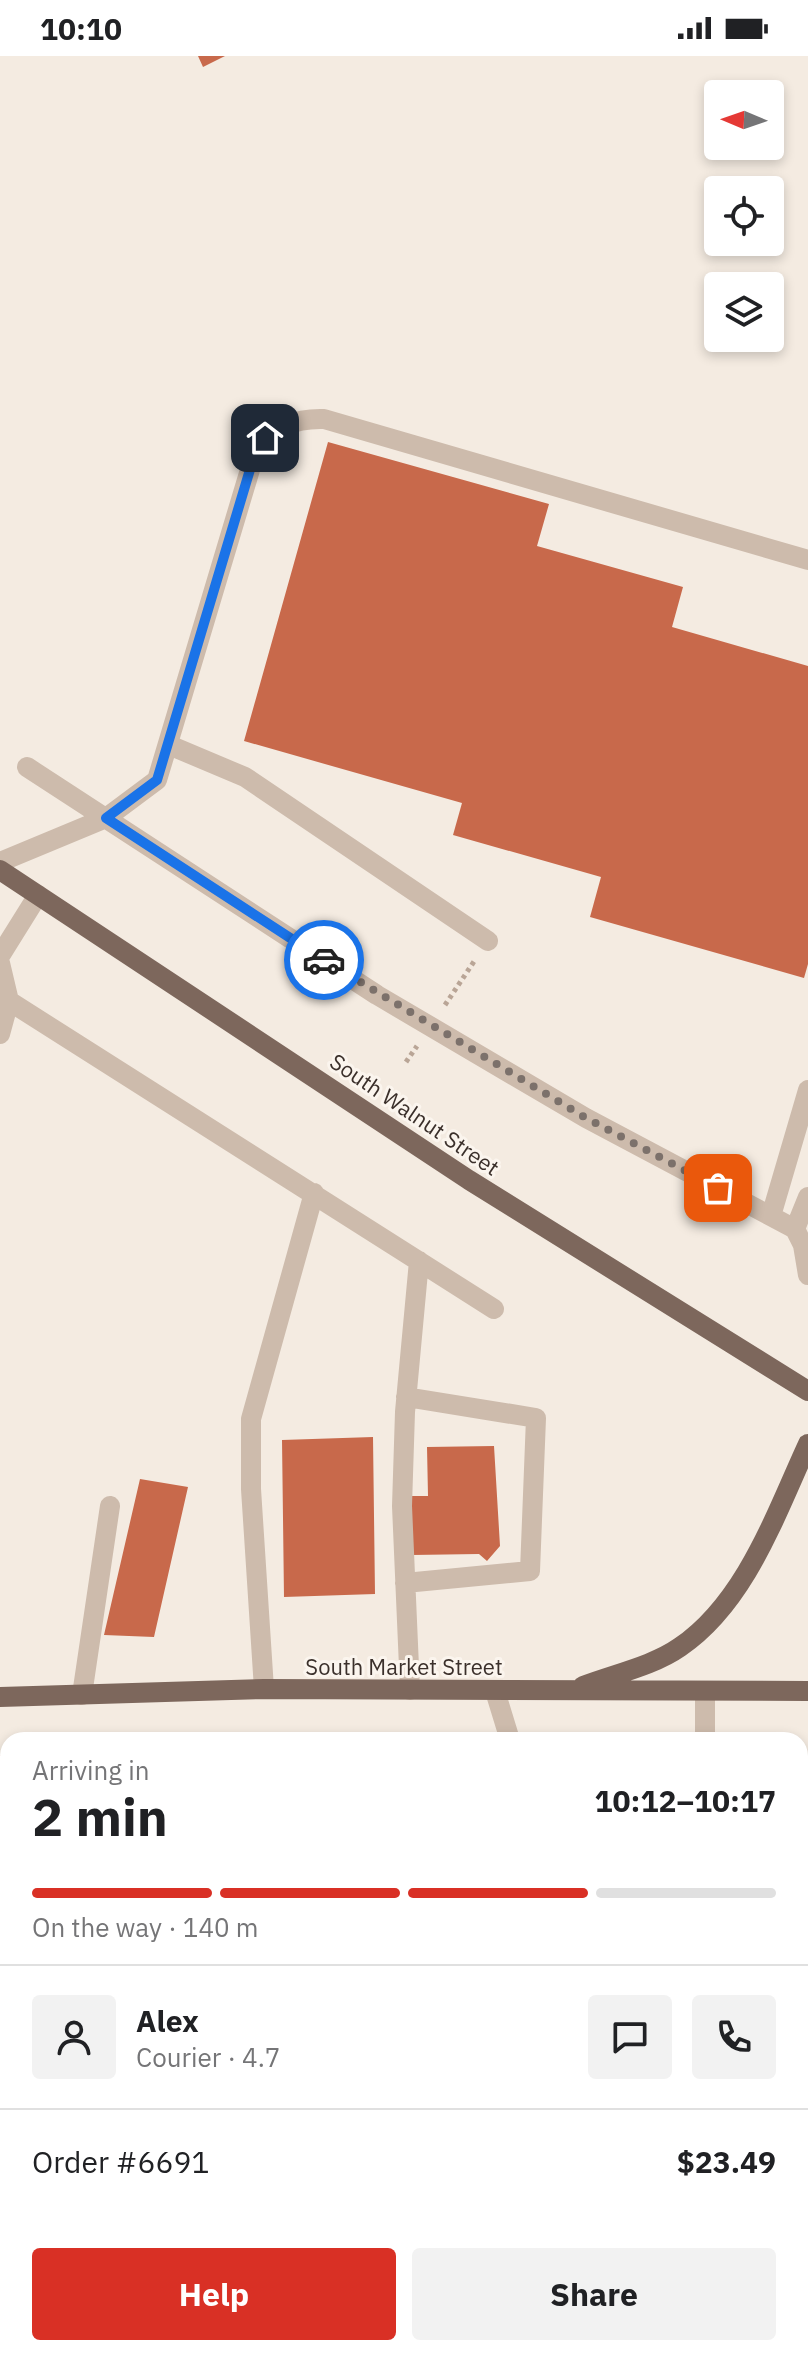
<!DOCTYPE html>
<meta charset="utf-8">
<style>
:root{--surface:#fff;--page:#f2f2f2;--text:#202124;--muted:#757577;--line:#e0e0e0;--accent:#d93025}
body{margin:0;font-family:"IBM Plex Sans",sans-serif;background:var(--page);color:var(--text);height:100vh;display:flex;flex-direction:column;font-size:30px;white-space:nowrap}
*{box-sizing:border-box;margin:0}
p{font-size:26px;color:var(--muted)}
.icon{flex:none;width:44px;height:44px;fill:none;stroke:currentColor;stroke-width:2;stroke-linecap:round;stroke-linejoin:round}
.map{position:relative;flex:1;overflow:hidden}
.sheet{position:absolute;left:0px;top:1676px;width:808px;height:624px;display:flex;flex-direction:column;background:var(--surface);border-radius:24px 24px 0 0;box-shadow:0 4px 12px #0003}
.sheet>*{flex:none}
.needle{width:52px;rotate:272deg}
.buttons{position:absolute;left:704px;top:24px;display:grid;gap:16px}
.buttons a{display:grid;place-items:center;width:80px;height:80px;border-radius:8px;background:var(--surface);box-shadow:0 4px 12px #0003;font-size:40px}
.pin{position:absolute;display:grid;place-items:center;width:68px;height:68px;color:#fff;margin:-34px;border-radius:16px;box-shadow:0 4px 12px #0006}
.courier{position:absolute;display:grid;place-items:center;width:80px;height:80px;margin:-40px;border:6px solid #1a73e8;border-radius:50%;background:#fff;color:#222;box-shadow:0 2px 10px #0007}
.headline em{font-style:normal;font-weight:700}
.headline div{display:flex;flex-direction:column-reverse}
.headline{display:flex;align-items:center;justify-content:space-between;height:136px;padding:0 32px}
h1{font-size:52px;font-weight:700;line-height:60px}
.bar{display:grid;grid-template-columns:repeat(4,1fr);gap:12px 8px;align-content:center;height:96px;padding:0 32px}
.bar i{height:10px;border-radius:6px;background:var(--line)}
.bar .selected{background:var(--accent)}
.bar p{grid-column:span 4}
.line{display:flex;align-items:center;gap:20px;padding:0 32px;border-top:2px solid var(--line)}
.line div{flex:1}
.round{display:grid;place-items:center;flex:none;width:84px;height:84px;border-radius:8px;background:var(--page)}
.primary-button{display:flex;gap:16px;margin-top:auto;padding:16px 32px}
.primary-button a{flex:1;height:92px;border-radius:8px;background:var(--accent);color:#fff;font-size:32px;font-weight:700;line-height:92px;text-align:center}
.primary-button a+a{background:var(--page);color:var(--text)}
.status{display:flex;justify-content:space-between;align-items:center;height:56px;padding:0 40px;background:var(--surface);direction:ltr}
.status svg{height:22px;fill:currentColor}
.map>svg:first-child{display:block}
</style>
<div class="status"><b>10:10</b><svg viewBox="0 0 49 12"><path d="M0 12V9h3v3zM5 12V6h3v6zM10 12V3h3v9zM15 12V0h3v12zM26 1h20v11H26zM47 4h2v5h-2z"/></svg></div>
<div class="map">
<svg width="808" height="2300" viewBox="0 0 808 2300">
<rect width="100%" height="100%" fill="#f4ebe1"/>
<path fill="#c8694b" d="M198,0H225L203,11Z
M328,386L549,448L537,490L683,531L672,571L808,610V908L804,922L590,861L601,821L453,779L462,747L244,685Z
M373,1381L375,1538L284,1541L282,1384Z
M494,1390L500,1490L487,1505L479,1498L412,1499L410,1440H428L427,1391Z
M140,1423L188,1431L154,1581L104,1579Z
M0,1699L8,1701V1864L0,1863Z"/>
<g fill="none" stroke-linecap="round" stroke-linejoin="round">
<path stroke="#b9a596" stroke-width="5" stroke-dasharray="4 4" stroke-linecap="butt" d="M445,949L475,904
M406,1006L417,990"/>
<path stroke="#cdbbac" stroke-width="20" d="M169,689L245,721L488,885
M27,711L377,939L586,1062L795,1173L803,1189L808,1219
M0,806L106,762L157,724L255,397C271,372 294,362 324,363L808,504
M0,900L38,839
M0,907L9,945L0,978
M9,945L494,1253
M771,1160L808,1034
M795,1173L808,1141
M405,1527L530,1515L536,1362L406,1341
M264,1633L251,1433V1363L314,1137
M410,1634L402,1450L405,1356L419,1205
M495,1635L510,1684
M705,1635V1684
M82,1639L110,1450
M0,1898L8,1903"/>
<path stroke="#7d675c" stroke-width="20" d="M0,814L469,1124L808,1335
M583,1630C614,1618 653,1610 680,1591C746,1546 776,1457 808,1388
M0,1641L264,1633L808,1635"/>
</g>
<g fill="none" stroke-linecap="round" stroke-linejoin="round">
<path stroke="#7c716b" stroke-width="8" stroke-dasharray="0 14.4" d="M324,904L586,1062L718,1132"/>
<path stroke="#1a73e8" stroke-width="10" d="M265,382L255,397L157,724L106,762L324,904"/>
</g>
<g text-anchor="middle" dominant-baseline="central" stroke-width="6" stroke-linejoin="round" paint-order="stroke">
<g font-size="22" fill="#3b302b" stroke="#fbf5ee">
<text transform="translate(415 1058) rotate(34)">South Walnut Street</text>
<text x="404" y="1610">South Market Street</text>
</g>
</g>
</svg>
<div class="buttons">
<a><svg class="needle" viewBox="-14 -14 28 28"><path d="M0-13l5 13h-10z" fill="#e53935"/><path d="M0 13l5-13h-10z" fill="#757577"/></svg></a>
<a><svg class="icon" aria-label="locate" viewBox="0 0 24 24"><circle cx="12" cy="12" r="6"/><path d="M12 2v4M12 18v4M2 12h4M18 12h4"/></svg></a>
<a><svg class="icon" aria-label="layers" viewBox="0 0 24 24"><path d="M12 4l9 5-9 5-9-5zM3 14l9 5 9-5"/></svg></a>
</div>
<div class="pin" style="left:718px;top:1132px;background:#ea580c"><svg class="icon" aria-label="bag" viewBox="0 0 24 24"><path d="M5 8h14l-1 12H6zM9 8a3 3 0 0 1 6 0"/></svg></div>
<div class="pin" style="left:265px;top:382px;background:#1f2937"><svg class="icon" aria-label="home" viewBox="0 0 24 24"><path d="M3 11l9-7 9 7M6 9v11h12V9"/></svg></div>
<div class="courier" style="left:324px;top:904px"><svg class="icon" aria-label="car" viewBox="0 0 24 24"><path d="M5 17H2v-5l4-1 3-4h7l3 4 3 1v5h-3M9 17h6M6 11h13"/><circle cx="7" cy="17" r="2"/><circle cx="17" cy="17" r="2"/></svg></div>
<section class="sheet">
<div class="headline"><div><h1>2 min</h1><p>Arriving in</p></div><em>10:12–10:17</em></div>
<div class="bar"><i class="selected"></i><i class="selected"></i><i class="selected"></i><i></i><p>On the way · 140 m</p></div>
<div class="line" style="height:144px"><a class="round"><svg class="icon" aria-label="person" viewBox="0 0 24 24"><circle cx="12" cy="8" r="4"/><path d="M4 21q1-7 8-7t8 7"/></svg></a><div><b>Alex</b><p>Courier · 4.7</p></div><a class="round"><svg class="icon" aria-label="chat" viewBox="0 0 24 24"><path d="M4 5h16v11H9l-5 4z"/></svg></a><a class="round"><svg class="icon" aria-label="phone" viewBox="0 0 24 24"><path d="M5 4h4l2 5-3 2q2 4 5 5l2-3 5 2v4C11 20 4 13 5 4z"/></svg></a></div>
<div class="line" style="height:104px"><div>Order #6691</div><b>$23.49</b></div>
<div class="primary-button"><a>Help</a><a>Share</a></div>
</section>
</div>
